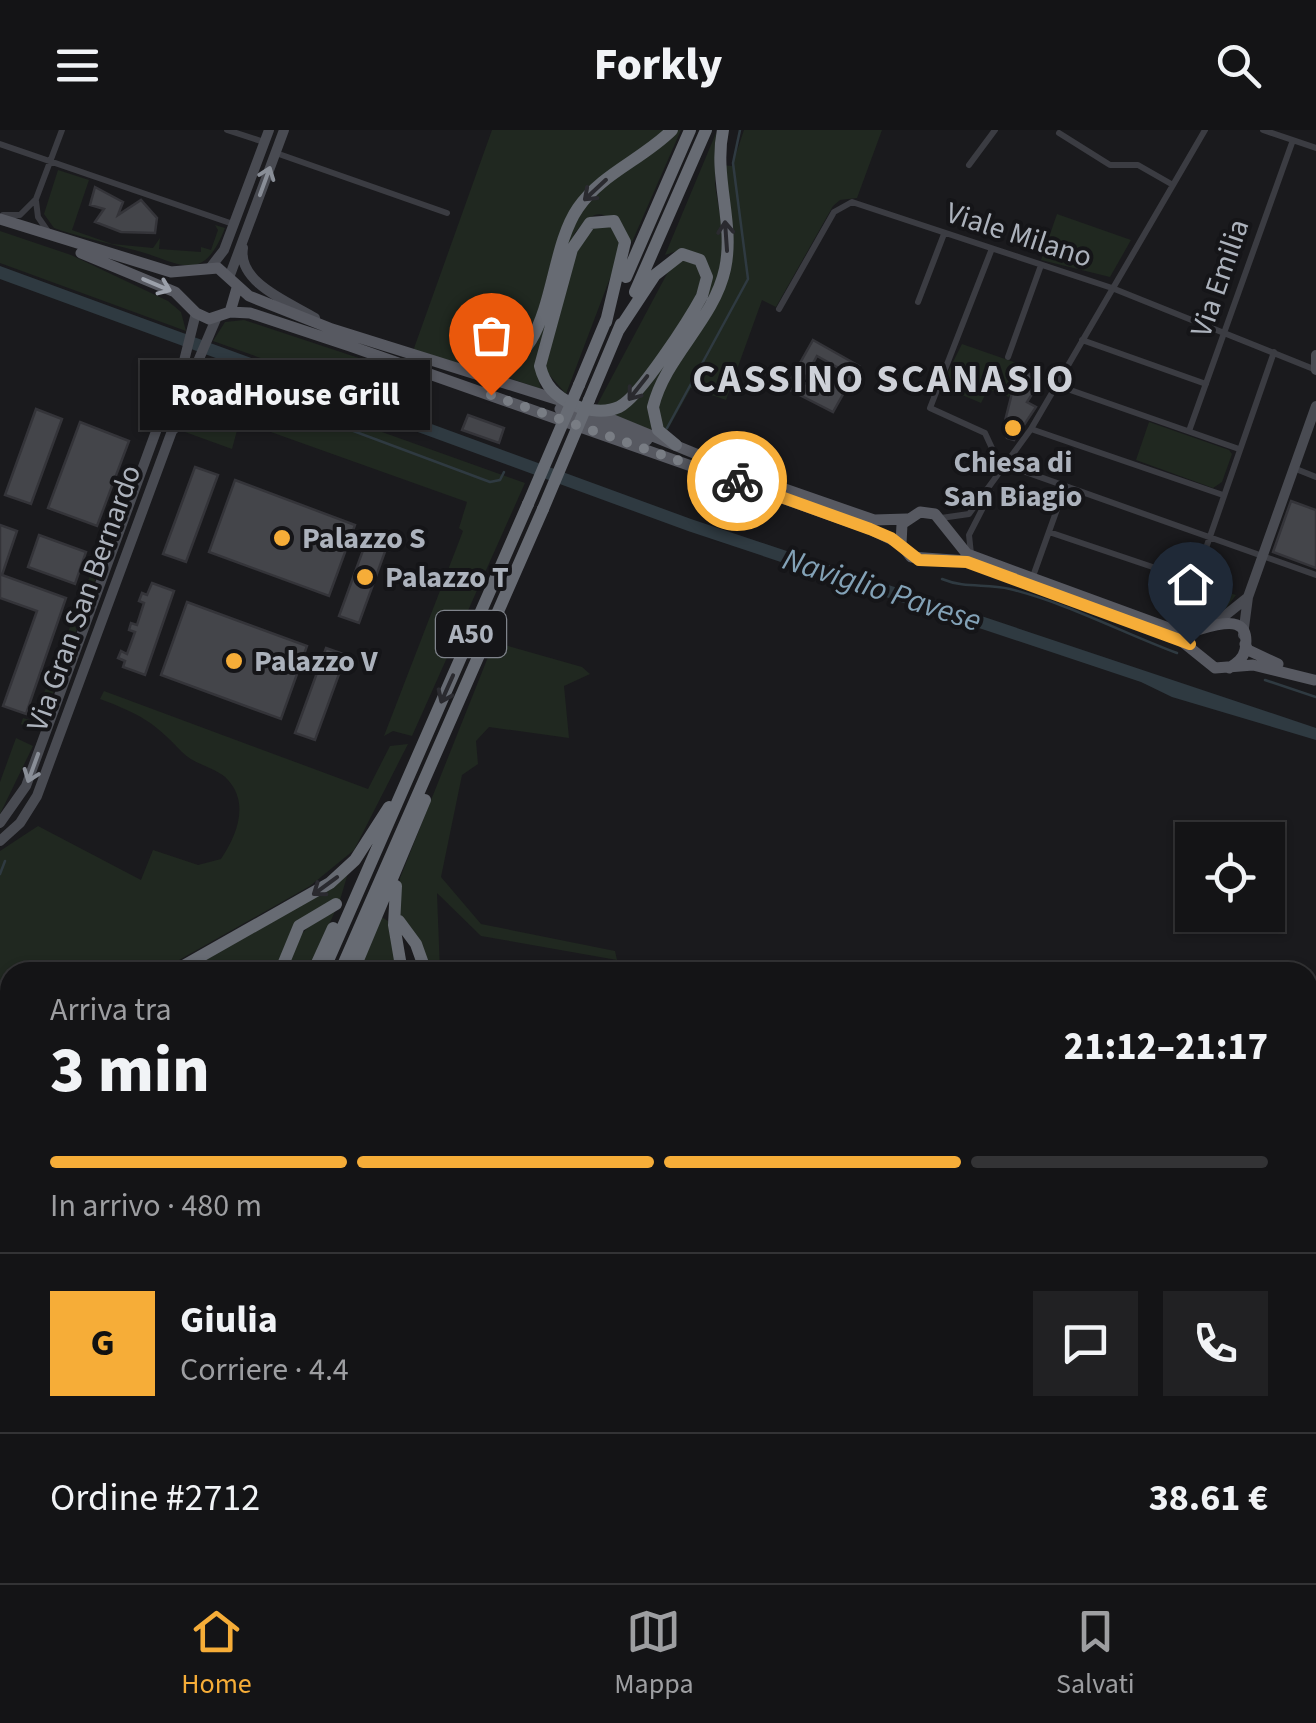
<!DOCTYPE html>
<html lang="it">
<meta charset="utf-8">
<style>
:root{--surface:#141416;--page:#212123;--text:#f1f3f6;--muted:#9d9ea1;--line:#333335;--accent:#f6ad38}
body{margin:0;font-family:"Source Sans 3",sans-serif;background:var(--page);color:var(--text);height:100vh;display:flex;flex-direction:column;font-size:38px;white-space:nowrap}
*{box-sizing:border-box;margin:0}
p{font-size:32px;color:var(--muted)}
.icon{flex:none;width:55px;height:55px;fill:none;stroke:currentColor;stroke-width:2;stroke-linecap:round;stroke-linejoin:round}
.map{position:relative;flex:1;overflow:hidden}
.panel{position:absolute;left:0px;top:832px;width:1318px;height:622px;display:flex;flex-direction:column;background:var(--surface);border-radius:30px 30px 0 0;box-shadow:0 2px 8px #0004,0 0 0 2px var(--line)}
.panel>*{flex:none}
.buttons{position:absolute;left:1175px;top:692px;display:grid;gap:20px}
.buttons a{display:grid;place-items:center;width:110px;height:110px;border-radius:0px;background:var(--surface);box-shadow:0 2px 8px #0004,0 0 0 2px var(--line);font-size:50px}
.pin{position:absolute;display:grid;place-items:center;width:85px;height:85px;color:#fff;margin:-102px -42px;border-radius:50% 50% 50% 0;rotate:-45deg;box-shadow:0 0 10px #0007}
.pin .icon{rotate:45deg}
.courier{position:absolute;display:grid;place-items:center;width:100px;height:100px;margin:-50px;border:8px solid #f6ad38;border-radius:50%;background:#fff;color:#222;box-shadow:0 2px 12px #0007}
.bubble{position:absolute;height:70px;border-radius:0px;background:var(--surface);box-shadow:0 2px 8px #0004,0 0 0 2px var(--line);font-size:32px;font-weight:800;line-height:70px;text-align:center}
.head em{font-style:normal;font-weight:800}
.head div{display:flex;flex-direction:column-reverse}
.head{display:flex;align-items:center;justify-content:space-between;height:170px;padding:0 50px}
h1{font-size:65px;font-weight:800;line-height:75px}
.bar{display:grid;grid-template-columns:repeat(4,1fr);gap:15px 10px;align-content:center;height:120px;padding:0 50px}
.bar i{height:12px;border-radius:8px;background:var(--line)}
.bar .active{background:var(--accent)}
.bar p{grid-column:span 4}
.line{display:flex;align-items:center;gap:25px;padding:0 50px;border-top:2px solid var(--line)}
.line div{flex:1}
.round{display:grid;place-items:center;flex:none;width:105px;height:105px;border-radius:0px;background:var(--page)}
header{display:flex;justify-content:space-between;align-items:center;height:130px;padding:0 50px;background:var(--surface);font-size:45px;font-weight:800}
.menu{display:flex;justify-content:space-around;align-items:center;height:140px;border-top:2px solid var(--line);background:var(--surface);font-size:28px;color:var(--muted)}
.menu a{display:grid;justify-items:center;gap:5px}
.menu .active{color:var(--accent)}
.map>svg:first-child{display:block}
</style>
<header><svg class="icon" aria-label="menu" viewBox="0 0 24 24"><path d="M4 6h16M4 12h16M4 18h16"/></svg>Forkly<svg class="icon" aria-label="search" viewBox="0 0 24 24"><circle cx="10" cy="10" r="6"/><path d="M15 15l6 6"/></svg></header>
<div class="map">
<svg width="1316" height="1453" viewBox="0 0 1316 1453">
<rect width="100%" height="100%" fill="#1a1a1d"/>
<path fill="#202820" d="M492,0H665C627,29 585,60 562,103C540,142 543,239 480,238C458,237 434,227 413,221Z
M674,0H681L632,112C609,94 605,64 574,104L537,244L541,259L500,245C557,211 546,127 584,75C603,49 649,21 674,0Z
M744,0H882L857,68L840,70L833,76L776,177L762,170L726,270L691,258L667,301L662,300L658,271L727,148L721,35L732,36Z
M716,3L715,55L724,110L718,150L656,260L651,300L613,285L653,247L709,140L677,121L665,125Z
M58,40L89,50L72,100L112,114L153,118L160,108L159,119L201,122V117L211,120L218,100L215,95L225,98C201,160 176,129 130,119C104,112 79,107 54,98L44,84Z
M1057,84L1131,110L1110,147L1041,130Z
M592,95L614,97L621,119L566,264L545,240L576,117Z
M0,101L71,125L168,171L181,182L186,201L0,133Z
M684,130L694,132L701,143C701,180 642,253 613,276L597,275L669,140Z
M244,190L404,243L392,275L213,211L225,192Z
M962,214L1025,236L1009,267L988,259L981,273L941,256Z
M203,230L225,238V246L525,353L412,606L393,601L384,606L463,401L459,398L467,372L254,296L253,289L204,260Z
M209,281L239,293L232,319L185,302Z
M1149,292L1229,320L1232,324L1222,352L1213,358L1136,330Z
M97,428L103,429L39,601L21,594L23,588L33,591Z
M1199,453L1236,465L1221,485L1190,497L1198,475L1193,472Z
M494,512L582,537L590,544L564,556L569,608L489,597L476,611L478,634L462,645L441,747L481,794L615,821L617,830L481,806L437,763L440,842H429L399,786L400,748Z
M104,561L368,659L390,616L408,614L354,720L310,756L158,842H10V896L0,897V721L38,696L141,750L153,720L198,735L221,729C236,707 250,674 228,650C218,638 194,635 182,622C154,592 140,584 100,569Z
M16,608L33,616L0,684V652Z
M348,743L340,770C300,780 286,805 276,842H181Z
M336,779L308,842H284C291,810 307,794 336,779Z
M380,786L388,791L397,842H354Z"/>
<path fill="#2f3a41" d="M0,136L691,389L1316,598V610L1172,567L1141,552L688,401L0,149Z"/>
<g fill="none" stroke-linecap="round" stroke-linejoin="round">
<path stroke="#2f3a41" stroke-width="2.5" d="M207,239L213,241L214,249L490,352L500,350L504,342
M667,298L748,149L733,33L740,0
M942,449C966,459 986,453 1010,459C1069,474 1121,502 1177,523
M1265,550L1316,567
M0,744L5,731
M1308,885L1316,870
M0,1008L10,1007"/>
<path stroke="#2f3a41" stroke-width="8" d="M1308,1011H1316
M1308,1042L1316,1039"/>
</g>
<path fill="#44454a" stroke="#343439" stroke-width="2.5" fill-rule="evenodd" d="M95,57L123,72L118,85L141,70L157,88L155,103L121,102L95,92L104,79L90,75Z
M813,210L859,236L833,282L786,258ZM817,226L842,240L828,265L803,252Z
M1027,242L1040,252L1027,272L1036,277L1014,310L1007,308L1003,299L1012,263Z
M36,279L62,289L31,374L5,365Z
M468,285L504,298L499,313L462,300Z
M80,292L129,311L97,396L48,378Z
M195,337L218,345L186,432L163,424Z
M235,350L355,395L329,466L209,422Z
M1291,371L1316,380V438L1273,422Z
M0,395L17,401L2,445L66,468L26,584L3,576L37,481L0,468Z
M370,401L390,408L359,493L339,486Z
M39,405L86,422L75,454L28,437Z
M152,453L174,461L145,545L123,537L125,531L118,528L121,521L127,524L135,502L129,500L131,493L137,495L144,473L139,471L142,463L147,465Z
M187,472L307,516L281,589L161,545Z
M326,518L346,525L315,610L295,603Z"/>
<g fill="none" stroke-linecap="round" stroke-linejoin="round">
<path stroke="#3b3c42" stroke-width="6" d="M227,0L264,12
M1263,0L1316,18
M1059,3L1110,35H1138L1173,55
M0,14L233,94
M276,23L447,83
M969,35L995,0
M36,71L38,87L47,100
M3,85H20L36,69L62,0
M991,121L930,278L985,303L997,329L1006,335L1316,445
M918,172L944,104
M779,179L834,82L852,72L1112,158L1316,240
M1082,210L1206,254
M1008,227L1040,138
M1056,255L1239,319
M1031,299L1223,365
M1189,301L1293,10
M1296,339L1316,347
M941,388L969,384L1031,299L1205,0
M1049,402L1194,451
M971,424L969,405L991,362
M1032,449L1065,357
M1180,493L1274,222"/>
<path stroke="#494b52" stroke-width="10" d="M243,118C237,153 291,173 315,188
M210,138L224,120L269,0
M230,145L284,0
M1316,225V240
M1217,492L1247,468
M1243,505L1248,467L1316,276
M0,693L26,656L158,296L154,263L184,231L196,183
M0,711L20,693L37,666L172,301L196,276V236L216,189"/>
<path stroke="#575961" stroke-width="11" d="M0,89L171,142L218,138L249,166L332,199L562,271
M81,123L175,162L196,183L209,189L230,182L237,158
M230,182L250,183L350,216L870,399L901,414
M560,279L647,310
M594,282L757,349
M753,348L874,390L907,389
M1245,514L1248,520L1278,534
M1229,538C1237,533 1243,529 1245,520C1254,472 1197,504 1182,503L967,424L935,384L920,382L902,394L901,414L911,427L967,431L1179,509L1215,538L1253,535L1314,550"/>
<path stroke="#676b73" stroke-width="12" d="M626,147L690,0
M635,162L706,0
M606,192L625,112L614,91L590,93L572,119L540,236C545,256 555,266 574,275C587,281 606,283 619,277C640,267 690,188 702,166L707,147L700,130L682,124L655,145L618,201
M478,243C558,237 543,129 578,78C601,44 643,29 672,0
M579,255L607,188
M589,270L621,194
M676,315L658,300L653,277C665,227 714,190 725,139C735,93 713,47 723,0
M396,756L394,795L402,842
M399,791L416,814L426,842
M173,842L330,753L355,730L389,677
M280,842L299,796L336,774
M313,842L333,798
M323,842L528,374
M340,842L543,379
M353,842L425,670
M0,902L10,901
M0,926L10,930
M0,941L10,944
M0,973L10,982
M1308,1293L1316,1297
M1308,1310L1316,1313
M66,1453L68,1445
M80,1453L83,1445"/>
<path stroke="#676b73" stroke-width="12" d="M528,374L579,255
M543,379L589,270"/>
</g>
<defs><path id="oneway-shaft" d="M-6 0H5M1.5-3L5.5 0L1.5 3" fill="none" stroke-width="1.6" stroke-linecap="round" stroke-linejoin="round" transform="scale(2.5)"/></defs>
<g stroke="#898e97">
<use href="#oneway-shaft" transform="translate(265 51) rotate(-70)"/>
<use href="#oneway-shaft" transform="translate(33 638) rotate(110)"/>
</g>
<g stroke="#2a2a2f">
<use href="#oneway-shaft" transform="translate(595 60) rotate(137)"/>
<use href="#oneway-shaft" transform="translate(726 106) rotate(-94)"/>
<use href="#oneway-shaft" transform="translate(638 258) rotate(128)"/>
<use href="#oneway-shaft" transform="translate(447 559) rotate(114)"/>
<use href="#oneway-shaft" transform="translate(325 756) rotate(144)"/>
</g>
<use stroke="#9ba0aa" href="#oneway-shaft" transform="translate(157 155) rotate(23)"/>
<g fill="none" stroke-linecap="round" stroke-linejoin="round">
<path stroke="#797d84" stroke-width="10" stroke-dasharray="0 18" d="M491,265L737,351"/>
<path stroke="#f6ad38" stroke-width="12" d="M737,351L870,399L891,408L919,430L967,432L1190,514"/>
</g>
<g fill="#f6ad38" stroke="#151518" stroke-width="4">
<circle cx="1013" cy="298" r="10"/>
<circle cx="282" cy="408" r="10"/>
<circle cx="365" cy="447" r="10"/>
<circle cx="234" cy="531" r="10"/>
</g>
<g text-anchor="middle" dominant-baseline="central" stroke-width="8" stroke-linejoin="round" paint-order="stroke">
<rect fill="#151518" stroke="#7f838b" stroke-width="2.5" x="436" y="481" width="70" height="46" rx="8"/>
<g font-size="28" font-weight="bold" fill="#acb2bc">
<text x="471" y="504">A50</text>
</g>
<g font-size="30" fill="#acb2bc" stroke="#151518">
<text transform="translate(1019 105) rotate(18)">Viale Milano</text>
<text transform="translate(1220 148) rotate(-71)">Via Emilia</text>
<text transform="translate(84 468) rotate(-70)">Via Gran San Bernardo</text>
</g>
<g font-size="30" font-weight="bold" fill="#acb2bc" stroke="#151518" text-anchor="start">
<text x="1013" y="332" text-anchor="middle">Chiesa di<tspan x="1013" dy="34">San Biagio</tspan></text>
<text x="302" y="408">Palazzo S</text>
<text x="385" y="447">Palazzo T</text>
<text x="254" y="531">Palazzo V</text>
</g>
<g font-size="32" font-style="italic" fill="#83a2b7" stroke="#151518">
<text transform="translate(882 460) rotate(18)">Naviglio Pavese</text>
</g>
<g font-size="40" font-weight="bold" letter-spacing="2.5" fill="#ced1d8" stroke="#151518">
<text x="884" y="249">CASSINO SCANASIO</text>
</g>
</g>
</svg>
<div class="buttons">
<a><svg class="icon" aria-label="locate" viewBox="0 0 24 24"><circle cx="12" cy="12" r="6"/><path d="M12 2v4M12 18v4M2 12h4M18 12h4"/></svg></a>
</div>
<div class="pin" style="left:491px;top:265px;background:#ea580c"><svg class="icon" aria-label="bag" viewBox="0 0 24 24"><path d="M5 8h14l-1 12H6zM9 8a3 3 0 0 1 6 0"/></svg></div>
<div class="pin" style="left:1190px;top:514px;background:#1f2937"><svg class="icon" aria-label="home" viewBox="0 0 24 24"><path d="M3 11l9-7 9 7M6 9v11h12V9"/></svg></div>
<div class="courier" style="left:737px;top:351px"><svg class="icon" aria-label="bike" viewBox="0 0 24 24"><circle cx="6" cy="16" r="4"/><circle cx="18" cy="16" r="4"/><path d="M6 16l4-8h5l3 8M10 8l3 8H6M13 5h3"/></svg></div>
<div class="bubble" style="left:140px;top:230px;width:290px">RoadHouse Grill</div>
<section class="panel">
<div class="head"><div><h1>3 min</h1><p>Arriva tra</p></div><em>21:12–21:17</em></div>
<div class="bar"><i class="active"></i><i class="active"></i><i class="active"></i><i></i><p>In arrivo · 480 m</p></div>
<div class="line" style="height:180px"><b class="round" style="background:var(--accent);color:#111">G</b><div><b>Giulia</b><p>Corriere · 4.4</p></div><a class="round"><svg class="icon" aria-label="chat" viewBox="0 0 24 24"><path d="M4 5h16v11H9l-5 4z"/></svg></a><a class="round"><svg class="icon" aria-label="phone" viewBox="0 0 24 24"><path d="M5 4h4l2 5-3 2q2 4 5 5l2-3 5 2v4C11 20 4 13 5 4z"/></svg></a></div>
<div class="line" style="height:130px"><div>Ordine #2712</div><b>38.61 €</b></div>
</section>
</div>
<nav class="menu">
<a class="active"><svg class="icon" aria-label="home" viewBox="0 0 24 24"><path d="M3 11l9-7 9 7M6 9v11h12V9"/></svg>Home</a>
<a><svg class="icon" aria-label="map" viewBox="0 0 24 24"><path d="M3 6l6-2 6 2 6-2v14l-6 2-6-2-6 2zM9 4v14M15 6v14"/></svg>Mappa</a>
<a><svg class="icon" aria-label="saved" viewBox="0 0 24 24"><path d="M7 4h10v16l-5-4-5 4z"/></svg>Salvati</a>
</nav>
